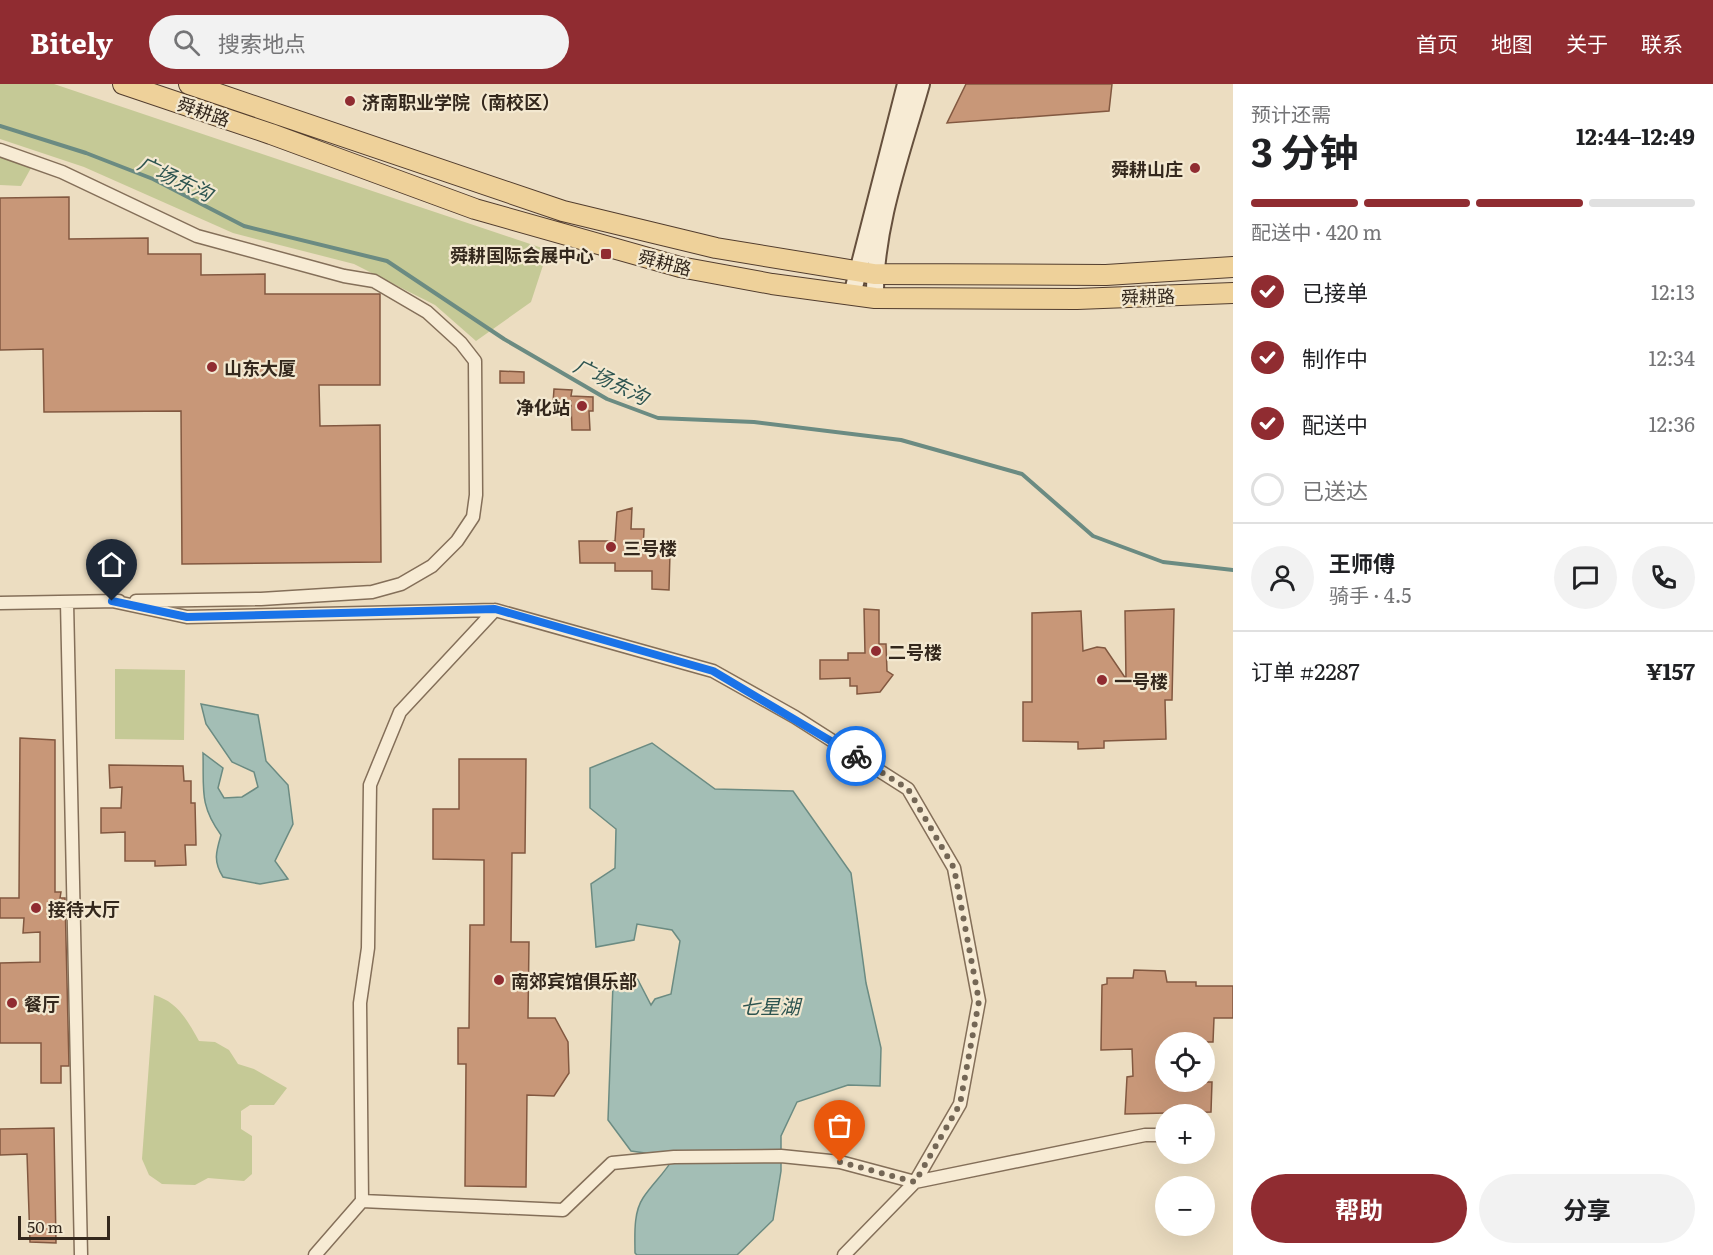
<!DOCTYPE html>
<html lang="zh">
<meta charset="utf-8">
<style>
:root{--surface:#fff;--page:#f2f2f2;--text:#202124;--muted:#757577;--line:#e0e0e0;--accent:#902c31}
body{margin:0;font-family:Literata,"Noto Sans SC",serif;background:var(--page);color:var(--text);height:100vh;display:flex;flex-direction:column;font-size:22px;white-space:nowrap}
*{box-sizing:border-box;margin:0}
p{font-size:20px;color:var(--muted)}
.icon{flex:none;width:33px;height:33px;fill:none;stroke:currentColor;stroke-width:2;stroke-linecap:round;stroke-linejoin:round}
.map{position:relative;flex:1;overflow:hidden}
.side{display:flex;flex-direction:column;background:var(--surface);width:480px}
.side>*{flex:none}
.tools{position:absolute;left:1155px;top:948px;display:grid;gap:12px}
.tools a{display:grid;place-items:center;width:60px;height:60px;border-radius:50%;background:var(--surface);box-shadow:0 6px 24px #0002;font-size:30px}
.scale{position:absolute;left:18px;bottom:15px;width:92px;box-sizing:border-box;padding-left:6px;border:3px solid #34281d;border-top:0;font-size:16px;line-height:21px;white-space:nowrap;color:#34281d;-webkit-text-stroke:4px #f3e8d0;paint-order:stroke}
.pin{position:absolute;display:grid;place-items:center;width:51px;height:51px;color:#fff;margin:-62px -26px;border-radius:50% 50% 50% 0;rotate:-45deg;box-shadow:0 0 6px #0007}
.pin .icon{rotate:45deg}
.courier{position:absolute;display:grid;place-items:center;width:60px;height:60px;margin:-30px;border:4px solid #1a73e8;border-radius:50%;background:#fff;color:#222;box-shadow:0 2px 8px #0007}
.head em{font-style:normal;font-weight:700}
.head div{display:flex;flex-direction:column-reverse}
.head{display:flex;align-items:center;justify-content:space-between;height:102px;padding:0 18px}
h1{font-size:39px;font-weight:700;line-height:45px}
.bar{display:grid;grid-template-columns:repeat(4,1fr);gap:9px 6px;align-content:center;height:72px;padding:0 18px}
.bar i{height:8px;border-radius:4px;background:var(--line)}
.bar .on{background:var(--accent)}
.bar p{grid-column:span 4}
.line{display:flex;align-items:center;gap:15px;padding:0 18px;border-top:2px solid var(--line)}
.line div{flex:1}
.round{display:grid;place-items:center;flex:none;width:63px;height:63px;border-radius:32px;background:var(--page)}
ol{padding:0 18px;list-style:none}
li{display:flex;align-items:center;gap:18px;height:66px}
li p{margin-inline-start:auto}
li .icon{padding:6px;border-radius:50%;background:var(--accent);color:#fff;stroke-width:4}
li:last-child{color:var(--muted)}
li i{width:33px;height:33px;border:3px solid var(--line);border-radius:50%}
.primary-button{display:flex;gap:12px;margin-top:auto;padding:12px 18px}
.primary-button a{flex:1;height:69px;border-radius:36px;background:var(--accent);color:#fff;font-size:24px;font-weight:700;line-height:69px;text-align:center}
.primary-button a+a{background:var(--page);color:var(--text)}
header{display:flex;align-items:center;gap:36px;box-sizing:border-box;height:84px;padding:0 30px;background:var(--accent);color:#fff}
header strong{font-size:28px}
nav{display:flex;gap:33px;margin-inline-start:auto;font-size:21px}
.search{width:420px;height:54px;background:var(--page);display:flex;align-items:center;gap:15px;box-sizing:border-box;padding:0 21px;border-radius:33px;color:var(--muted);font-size:22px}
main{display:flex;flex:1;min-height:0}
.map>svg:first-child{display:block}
</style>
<header>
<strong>Bitely</strong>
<div class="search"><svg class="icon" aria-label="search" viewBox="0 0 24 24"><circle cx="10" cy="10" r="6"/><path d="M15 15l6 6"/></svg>搜索地点</div>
<nav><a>首页</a><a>地图</a><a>关于</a><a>联系</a></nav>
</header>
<main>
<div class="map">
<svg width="1233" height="1171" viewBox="0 0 1233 1171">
<rect width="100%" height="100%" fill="#ecddc1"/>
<path fill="#c5c996" d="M0,0H54L548,166L531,218L476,257L435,221L354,180L233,149L84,83L0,55Z
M0,65L36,75L21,102L0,101Z
M115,585L185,586L184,656L115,655Z
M154,911C178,918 187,936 199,957L215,958L229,966L238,980L254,985L287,1004L274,1021H250L241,1027V1045L252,1052V1090L244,1097L208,1094L195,1101L162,1100L149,1091L142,1075Z"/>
<path fill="#a3beb5" stroke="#6b8b82" stroke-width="1.5" d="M201,620L258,631L266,677L288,701L293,740L275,777L288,795L260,800L223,793C213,777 216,768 221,751C199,721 204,705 203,669L223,684L218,704L224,714L242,713L258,703L254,688L232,678L206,640Z
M652,659L715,705L793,707L851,789L866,899L881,964L880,1002L848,1001L797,1018L781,1052V1087L773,1136L737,1171H637L635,1169C635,1152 633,1129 643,1114C653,1099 665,1089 674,1073L631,1067L608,1036L613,900L637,894L651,921L655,915L671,910L680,857L672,846L637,840L634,856L596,863L591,800L615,784L616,745L590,724V684Z"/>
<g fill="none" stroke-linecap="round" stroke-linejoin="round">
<path stroke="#6b8b82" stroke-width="4" d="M0,42L86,69L153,95L244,142L387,177L504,255L607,315L658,334L754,338L901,356L1022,390L1093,452L1163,478L1233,486"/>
</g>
<path fill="#c89778" stroke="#825840" stroke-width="1.5" d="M966,0H1112L1109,27L947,39Z
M69,113V155L148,154V170H201V191L265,190V210H380V301H319L320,342L380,341L381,478L182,480L181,327L44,328L43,265L0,266V114Z
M500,287L524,288V299H500Z
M554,305L572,306L571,312L593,313V327H589L590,346H572L571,317L553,319Z
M632,424L631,445H644L643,468L670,469L669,506L652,505V487H615V479H580L579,457H615L617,428Z
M864,525L879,526V560H886L887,587L893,591L880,608L857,610V602H850V594L820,595V576H848V569H865Z
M1174,525L1172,616H1165L1166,655L1104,657V664L1078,665V658L1023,657V618H1032V529L1081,527L1083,567L1097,563L1105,564L1126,595L1125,527Z
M20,654L55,656V808H61L60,814H65L69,982H61V999H41V959H0V879L40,878V848L23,849L24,834H0V814H19Z
M459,675H526L525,769H512L511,858H529L528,934H555L568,958L569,989L554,1012L527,1011L526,1103L465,1102L466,980H458V944H469L470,841H484V776L433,775V725H459Z
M109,681L183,682L184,697H191V719H195L196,761H185L186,781L155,782V777H125V748L101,749V724H121L122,703L110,704Z
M1134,886L1165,887L1167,898H1196V902H1233V934H1214L1213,958H1166V998H1212L1211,1028L1125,1030L1127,993L1133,992L1132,965L1101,966L1102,901L1107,900V894H1133Z
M54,1044L56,1159L30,1158L27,1070L0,1071V1045Z"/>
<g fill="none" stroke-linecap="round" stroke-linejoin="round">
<g stroke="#846f59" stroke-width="15">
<path id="minor" d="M0,66L62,88L197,152L344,192L374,197L427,228L461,259L475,277L476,411L473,433L457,457L432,482L401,500L372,508L261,515L136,517
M112,517L187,533L495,526L713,587L795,633L908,705L954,784L979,917L960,1020L915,1098L844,1171
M67,518L81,1171
M0,519L119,517
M495,526L400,628L370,701L368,864L360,919L362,1117L563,1126L612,1079L674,1073L781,1072L840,1078L915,1098L1145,1051H1166
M315,1171L362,1117"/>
</g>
<g stroke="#66503d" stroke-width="20">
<path id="secondary" d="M852,211L906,0
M875,214C874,142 902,68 921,0"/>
</g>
<g stroke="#523d2e" stroke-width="22">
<path id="primary" d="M123,0L271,50L475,125L680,183L772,200L875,214L1077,215L1233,209
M189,0L563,127L716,164L874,190L1106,191L1233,183"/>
</g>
<use href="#minor" stroke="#f7ebd4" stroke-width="12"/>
<use href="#secondary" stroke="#f7ebd4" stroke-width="16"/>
<use href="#primary" stroke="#eed19a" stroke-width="20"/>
</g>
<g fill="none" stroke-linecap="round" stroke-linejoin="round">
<path stroke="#746756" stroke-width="6" stroke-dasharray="0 10.8" d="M840,1078L915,1098L960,1020L979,917L954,784L908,705L856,672"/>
<path stroke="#1a73e8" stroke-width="8" d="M112,517L187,533L495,525L713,587L856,672"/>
</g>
<g fill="#902c31" stroke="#f3e8d0" stroke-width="2">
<circle cx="350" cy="17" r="6"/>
<circle cx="1195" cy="84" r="6"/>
<rect x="600" y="164" width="12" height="12" rx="3"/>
<circle cx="212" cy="283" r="6"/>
<circle cx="582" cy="322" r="6"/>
<circle cx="611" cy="463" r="6"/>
<circle cx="876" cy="567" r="6"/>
<circle cx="1102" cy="596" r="6"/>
<circle cx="36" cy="824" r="6"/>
<circle cx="499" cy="896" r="6"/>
<circle cx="12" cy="919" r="6"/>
</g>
<g text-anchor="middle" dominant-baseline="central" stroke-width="4.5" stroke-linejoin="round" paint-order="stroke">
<g font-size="18" font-weight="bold" fill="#34281d" stroke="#f3e8d0" text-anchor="start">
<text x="362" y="17">济南职业学院（南校区）</text>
<text x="1183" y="84" text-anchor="end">舜耕山庄</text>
<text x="594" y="170" text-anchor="end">舜耕国际会展中心</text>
<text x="224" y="283">山东大厦</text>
<text x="570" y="322" text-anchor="end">净化站</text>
<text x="623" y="463">三号楼</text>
<text x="888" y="567">二号楼</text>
<text x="1114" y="596">一号楼</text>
<text x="48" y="824">接待大厅</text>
<text x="511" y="896">南郊宾馆俱乐部</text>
<text x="24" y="919">餐厅</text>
</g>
<g font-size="18" fill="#34281d" stroke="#f3e8d0">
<text transform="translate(204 27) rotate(19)">舜耕路</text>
<text transform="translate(665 178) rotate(14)">舜耕路</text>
<text transform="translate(1148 212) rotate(-2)">舜耕路</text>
</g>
<g font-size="20" font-style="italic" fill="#2d5450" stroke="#f3e8d0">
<text transform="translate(176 93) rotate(25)">广场东沟</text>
<text transform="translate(612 296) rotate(26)">广场东沟</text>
<text x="770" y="921">七星湖</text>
</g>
</g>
</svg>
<div class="tools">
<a><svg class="icon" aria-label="locate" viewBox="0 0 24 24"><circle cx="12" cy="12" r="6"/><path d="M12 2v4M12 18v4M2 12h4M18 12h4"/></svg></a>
<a>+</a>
<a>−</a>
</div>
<div class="scale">50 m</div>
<div class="pin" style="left:840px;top:1078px;background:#ea580c"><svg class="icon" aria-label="bag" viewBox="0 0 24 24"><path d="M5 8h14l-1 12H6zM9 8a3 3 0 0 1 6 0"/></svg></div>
<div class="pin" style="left:112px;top:517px;background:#1f2937"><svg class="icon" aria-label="home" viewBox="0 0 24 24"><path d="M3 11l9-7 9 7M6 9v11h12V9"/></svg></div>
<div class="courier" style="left:856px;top:672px"><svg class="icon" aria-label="bike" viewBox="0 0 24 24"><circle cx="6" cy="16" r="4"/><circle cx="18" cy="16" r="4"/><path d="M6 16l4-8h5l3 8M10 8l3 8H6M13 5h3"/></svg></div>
</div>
<section class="side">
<div class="head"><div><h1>3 分钟</h1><p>预计还需</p></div><em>12:44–12:49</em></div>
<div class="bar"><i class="on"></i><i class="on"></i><i class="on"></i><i></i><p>配送中 · 420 m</p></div>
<ol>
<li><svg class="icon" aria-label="check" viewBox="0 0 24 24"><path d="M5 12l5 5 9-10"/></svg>已接单<p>12:13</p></li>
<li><svg class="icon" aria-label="check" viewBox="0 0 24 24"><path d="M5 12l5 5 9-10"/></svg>制作中<p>12:34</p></li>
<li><svg class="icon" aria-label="check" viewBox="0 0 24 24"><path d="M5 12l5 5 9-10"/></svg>配送中<p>12:36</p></li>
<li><i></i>已送达</li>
</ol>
<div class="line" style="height:108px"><a class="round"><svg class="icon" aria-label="person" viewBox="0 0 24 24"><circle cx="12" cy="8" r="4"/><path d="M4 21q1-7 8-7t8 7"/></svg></a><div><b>王师傅</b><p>骑手 · 4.5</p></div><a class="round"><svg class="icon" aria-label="chat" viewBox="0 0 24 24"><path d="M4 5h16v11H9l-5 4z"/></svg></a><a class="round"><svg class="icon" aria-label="phone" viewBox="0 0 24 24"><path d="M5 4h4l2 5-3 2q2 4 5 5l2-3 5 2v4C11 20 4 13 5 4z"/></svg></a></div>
<div class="line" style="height:78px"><div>订单 #2287</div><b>¥157</b></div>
<div class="primary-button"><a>帮助</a><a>分享</a></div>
</section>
</main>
